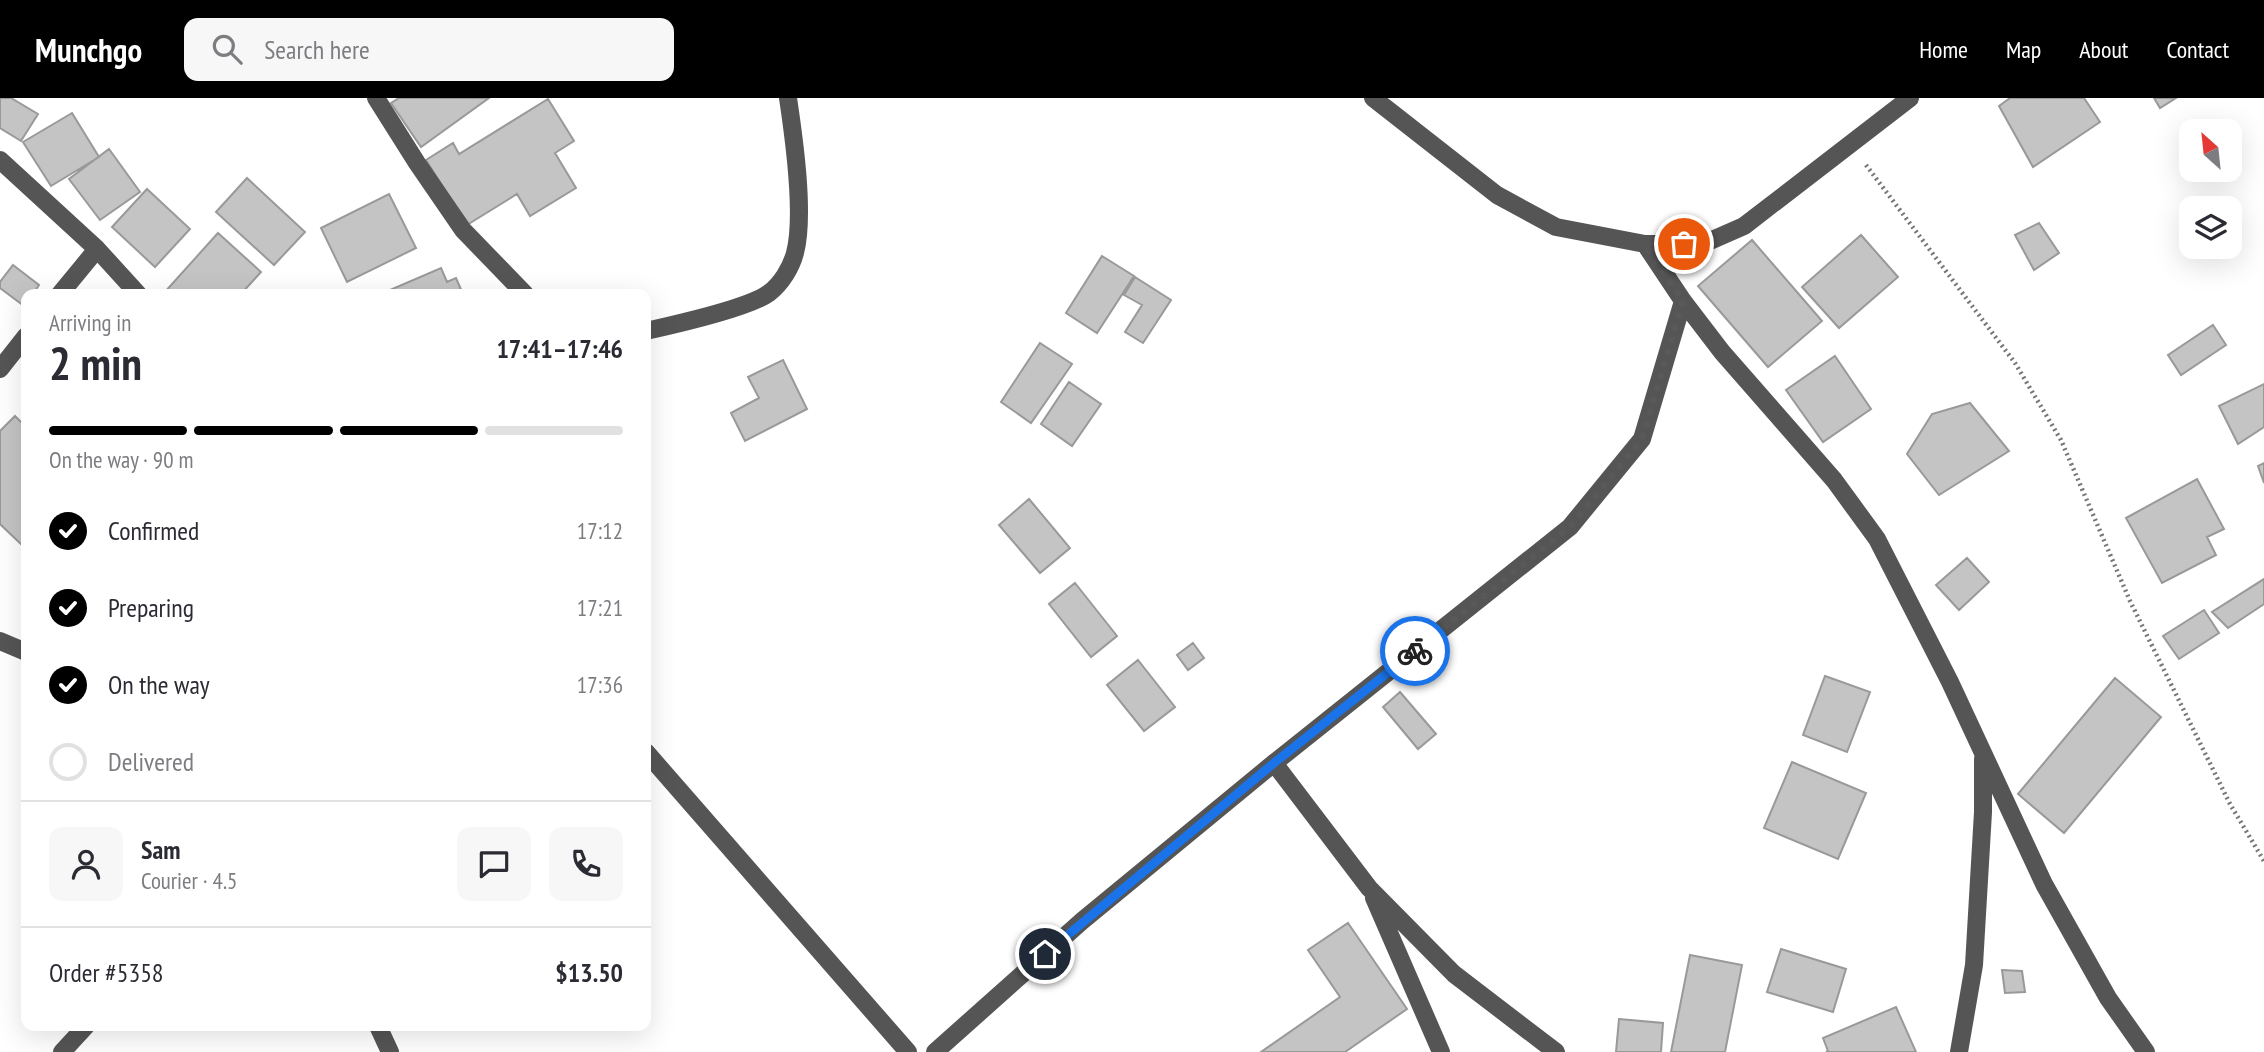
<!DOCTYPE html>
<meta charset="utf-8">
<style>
:root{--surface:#fff;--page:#f7f7f7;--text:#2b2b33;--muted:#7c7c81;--line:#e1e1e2;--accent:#000}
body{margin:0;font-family:"PT Sans Narrow",sans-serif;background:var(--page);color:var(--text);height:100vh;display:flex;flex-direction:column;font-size:26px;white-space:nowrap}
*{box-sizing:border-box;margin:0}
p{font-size:23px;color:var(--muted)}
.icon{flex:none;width:38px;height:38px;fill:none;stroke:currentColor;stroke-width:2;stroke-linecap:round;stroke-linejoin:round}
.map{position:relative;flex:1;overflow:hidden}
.drawer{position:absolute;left:21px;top:191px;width:630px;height:742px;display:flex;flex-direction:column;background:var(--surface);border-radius:14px;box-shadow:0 7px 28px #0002}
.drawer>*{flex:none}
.needle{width:46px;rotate:333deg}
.fabs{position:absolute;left:2179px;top:21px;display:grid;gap:14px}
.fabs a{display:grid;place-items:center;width:63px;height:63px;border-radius:14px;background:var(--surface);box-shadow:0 7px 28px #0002;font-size:35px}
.pin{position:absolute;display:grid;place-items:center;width:60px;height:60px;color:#fff;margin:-30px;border:4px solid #fff;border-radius:50%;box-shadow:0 2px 7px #0007}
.courier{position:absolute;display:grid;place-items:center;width:70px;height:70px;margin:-35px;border:5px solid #1a73e8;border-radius:50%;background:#fff;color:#222;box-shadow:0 2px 9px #0007}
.headline em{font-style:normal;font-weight:800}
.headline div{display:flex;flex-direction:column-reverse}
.headline{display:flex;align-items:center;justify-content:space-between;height:119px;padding:0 28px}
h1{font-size:46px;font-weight:800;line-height:52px}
.bar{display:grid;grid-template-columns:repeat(4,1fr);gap:10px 7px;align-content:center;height:84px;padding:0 28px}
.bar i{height:9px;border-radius:5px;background:var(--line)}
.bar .current{background:var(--accent)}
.bar p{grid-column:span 4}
.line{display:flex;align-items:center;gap:18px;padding:0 28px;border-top:2px solid var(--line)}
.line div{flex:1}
.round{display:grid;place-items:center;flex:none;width:74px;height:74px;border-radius:14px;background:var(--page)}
ol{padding:0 28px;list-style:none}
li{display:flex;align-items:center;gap:21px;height:77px}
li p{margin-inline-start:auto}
li .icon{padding:7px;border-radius:50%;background:var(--accent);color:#fff;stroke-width:4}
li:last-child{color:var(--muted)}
li i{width:38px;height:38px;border:4px solid var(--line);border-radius:50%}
header{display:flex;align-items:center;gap:42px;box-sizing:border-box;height:98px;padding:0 35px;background:var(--accent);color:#fff}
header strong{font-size:33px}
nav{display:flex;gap:38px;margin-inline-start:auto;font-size:24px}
.search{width:490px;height:63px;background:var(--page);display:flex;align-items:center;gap:18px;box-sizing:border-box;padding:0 24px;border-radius:14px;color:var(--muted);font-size:26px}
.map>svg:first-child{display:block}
</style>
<header>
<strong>Munchgo</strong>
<div class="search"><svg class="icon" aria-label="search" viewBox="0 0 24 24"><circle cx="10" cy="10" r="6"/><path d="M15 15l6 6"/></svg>Search here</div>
<nav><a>Home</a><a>Map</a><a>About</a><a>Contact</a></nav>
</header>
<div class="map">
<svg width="2264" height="954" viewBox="0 0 2264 954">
<rect width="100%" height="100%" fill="#fff"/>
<path fill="#c4c4c4" stroke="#999" stroke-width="2" d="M0,0H11L38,16L21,43L0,30Z
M399,0H489L421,49L391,5Z
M2010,0H2084L2100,24L2033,69L1999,8Z
M2154,0H2176L2160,10Z
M548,1L574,43L555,55L576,90L530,118L517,96L467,127L426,62L453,45L459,56Z
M72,15L99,59L51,88L23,44Z
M109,51L140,94L100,122L69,81Z
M247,80L305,134L274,167L216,114Z
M147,91L190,131L155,169L112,129Z
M389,96L416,150L347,184L321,130Z
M2039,125L2059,155L2034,172L2015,137Z
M218,135L261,174L241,196H163Z
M1861,137L1898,179L1839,230L1802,189Z
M1752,142L1822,223L1768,269L1698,188Z
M1102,158L1134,178L1097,235L1066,215Z
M13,167L39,187L33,196H26V204L24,208L0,190V184Z
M441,170L447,184L456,180L463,196H392L390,192Z
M1135,179L1171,202L1143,245L1125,234L1142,207L1124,197Z
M2213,227L2226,247L2181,277L2168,257Z
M1040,245L1072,266L1031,325L1001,304Z
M1835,258L1871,311L1823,344L1786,292Z
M783,262L807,311L745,343L731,315L759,300L748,279Z
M1069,284L1101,306L1072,348L1041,326Z
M2264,286V329L2238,346L2219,308Z
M1970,305L2009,353L1939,397L1907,356L1932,316Z
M15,318L26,329V451L0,426V333Z
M2264,365V385L2258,368Z
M2197,381L2224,431L2207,439L2216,457L2162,485L2126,420Z
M1029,401L1070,450L1040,475L999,427Z
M1967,460L1989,484L1959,512L1936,487Z
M2264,481V506L2228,530L2212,514Z
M1075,485L1117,538L1091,559L1049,506Z
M2204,512L2219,535L2179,561L2163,538Z
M1193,545L1204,560L1188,572L1177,557Z
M1138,562L1175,609L1144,633L1107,587Z
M1825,578L1870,594L1847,654L1803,637Z
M2115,580L2161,619L2064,735L2018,696Z
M1400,594L1436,636L1418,651L1383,609Z
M1792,664L1866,695L1838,761L1764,730Z
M1348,825L1407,911L1345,954H1261L1340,899L1308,852Z
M1781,851L1846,871L1833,914L1767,894Z
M1690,857L1742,867L1725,954H1671Z
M2002,872L2022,873L2025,894L2005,895Z
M1896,909L1916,954H1826L1828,953L1823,940Z
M1619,921L1663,925L1661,954H1616Z"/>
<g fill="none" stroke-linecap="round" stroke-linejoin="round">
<path stroke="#777" stroke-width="4.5" stroke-dasharray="2 3.5" stroke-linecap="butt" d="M1866,67L2015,265L2061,342L2130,503L2230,706L2264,763"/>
<path stroke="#555" stroke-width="18" d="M376,0L417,65L463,132L525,196
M1373,0L1497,97L1556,129L1645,146H1703L1744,128L1910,0
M0,62L97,151L138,196
M1645,146L1683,203L1722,254L1834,382L1877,441L1950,584L2044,786L2108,900L2146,954
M60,196L97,151
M646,233C673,227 749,210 769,195C781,186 791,170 795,155C805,117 794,40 788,0
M0,271L26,238
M0,543L26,554
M646,654L908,954
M1274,665L1369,790L1454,876L1556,954
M1374,800L1441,954
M378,928L390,954
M62,954L86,928
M935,954L1082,823L1274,665L1570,429L1642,341L1683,203
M1959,954L1974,867L1983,714V661"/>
</g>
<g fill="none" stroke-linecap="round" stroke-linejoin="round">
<path stroke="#595959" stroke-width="7" stroke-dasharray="0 12.6" d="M1415,553L1570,429L1642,341L1683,203L1645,146H1684"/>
<path stroke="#1a73e8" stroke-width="9" d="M1045,856L1274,665L1415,553"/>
</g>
</svg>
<div class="fabs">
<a><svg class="needle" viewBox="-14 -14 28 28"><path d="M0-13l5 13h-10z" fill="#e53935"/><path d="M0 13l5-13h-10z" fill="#7c7c81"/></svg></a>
<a><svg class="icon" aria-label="layers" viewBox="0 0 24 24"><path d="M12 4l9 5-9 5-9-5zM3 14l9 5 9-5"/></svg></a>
</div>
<div class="pin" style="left:1684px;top:146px;background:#ea580c"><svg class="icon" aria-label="bag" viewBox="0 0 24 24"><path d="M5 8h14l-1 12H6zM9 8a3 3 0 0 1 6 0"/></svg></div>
<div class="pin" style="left:1045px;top:856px;background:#1f2937"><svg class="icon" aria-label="home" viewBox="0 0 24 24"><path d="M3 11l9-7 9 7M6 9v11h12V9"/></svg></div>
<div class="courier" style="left:1415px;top:553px"><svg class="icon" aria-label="bike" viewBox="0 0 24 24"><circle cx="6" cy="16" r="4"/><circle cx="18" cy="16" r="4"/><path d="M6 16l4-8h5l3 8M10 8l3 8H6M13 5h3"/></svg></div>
<section class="drawer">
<div class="headline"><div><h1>2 min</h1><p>Arriving in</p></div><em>17:41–17:46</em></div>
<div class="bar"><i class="current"></i><i class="current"></i><i class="current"></i><i></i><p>On the way · 90 m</p></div>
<ol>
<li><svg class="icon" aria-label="check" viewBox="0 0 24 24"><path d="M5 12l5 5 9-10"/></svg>Confirmed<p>17:12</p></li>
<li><svg class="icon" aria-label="check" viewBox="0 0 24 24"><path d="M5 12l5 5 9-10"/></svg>Preparing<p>17:21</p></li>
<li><svg class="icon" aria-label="check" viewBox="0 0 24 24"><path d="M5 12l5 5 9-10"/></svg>On the way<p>17:36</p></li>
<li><i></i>Delivered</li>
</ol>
<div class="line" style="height:126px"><a class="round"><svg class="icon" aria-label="person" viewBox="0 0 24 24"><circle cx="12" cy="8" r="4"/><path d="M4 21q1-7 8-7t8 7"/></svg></a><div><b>Sam</b><p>Courier · 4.5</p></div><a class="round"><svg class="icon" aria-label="chat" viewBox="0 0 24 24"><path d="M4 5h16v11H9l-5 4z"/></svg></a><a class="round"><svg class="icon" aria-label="phone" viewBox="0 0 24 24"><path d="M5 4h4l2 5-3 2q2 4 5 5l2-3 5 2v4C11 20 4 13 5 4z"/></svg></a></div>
<div class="line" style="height:91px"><div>Order #5358</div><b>$13.50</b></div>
</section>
</div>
